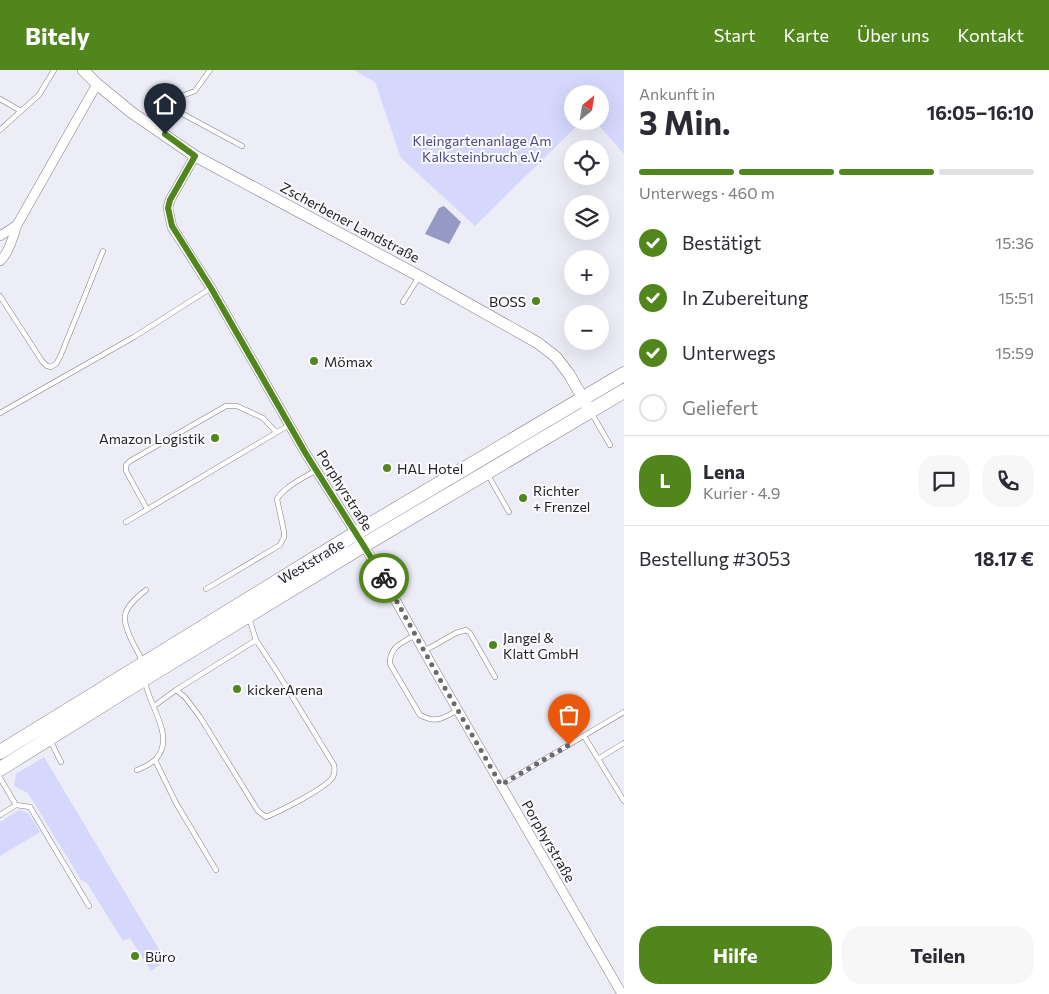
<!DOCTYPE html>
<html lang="de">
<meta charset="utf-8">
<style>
:root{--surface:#fff;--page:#f7f7f7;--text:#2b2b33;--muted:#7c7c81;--line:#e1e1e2;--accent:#51861d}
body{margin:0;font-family:Commissioner,sans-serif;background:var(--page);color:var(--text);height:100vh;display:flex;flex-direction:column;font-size:19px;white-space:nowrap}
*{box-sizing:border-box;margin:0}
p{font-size:16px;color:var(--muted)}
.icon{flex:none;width:28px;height:28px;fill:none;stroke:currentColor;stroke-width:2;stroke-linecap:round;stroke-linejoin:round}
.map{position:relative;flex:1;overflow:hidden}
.sheet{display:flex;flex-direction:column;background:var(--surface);width:425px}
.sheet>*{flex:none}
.needle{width:32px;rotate:30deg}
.fabs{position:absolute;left:564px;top:15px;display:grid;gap:10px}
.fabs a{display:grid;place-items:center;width:45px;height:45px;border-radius:50%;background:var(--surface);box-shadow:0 5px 20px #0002;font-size:25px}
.pin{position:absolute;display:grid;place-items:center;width:42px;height:42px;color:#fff;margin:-51px -21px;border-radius:50% 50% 50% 0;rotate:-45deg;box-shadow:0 0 5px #0007}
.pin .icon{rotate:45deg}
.courier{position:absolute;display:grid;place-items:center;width:50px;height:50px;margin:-25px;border:4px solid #51861d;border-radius:50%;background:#fff;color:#222;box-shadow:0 1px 6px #0007}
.summary em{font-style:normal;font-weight:700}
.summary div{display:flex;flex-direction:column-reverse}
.summary{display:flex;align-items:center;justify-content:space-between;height:85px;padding:0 15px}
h1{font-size:32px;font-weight:700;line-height:38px}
.bar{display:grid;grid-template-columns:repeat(4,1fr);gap:8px 5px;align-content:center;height:60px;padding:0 15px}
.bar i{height:6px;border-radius:4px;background:var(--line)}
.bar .active{background:var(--accent)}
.bar p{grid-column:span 4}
.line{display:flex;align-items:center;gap:12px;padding:0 15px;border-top:1px solid var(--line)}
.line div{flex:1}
.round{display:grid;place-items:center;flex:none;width:52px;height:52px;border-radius:20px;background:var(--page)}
ol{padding:0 15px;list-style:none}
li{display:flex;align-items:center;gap:15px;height:55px}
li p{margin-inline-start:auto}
li .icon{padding:5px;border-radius:50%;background:var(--accent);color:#fff;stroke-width:4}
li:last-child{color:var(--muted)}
li i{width:28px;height:28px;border:2px solid var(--line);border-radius:50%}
.cta{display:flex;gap:10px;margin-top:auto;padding:10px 15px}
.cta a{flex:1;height:58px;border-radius:20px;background:var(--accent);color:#fff;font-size:20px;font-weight:700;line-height:58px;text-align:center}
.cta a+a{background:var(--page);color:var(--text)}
header{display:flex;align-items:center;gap:30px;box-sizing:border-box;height:70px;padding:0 25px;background:var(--accent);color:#fff}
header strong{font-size:24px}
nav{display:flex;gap:28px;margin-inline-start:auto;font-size:18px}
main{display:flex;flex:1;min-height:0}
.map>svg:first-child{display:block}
</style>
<header>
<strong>Bitely</strong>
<nav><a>Start</a><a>Karte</a><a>Über uns</a><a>Kontakt</a></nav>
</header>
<main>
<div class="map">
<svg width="624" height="924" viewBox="0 0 624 924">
<rect width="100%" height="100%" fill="#ecedf7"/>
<path fill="#d5d7fc" d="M354,0H624V84L595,51H600V24H572V51H582L475,156L401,88L375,12Z
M44,687L166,891L151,901L130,868L123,871L87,813L81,810L28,723L14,716L16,704Z
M19,740L28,743L40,762L0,786V752Z"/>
<path fill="#9799c5" d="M444,136L461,152L449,174L425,164L439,138Z"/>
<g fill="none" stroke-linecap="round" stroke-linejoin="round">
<g stroke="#7f7f88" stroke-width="5.5">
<path id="service" d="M0,29L21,41L39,25L54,0
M168,36L242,76
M153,56L174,29L195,21L210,0
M0,60L21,41
M0,226L42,291L47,296L51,297L56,294L60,287L103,181
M403,232L419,207
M0,343L134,267L211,218
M592,344L610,375
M488,405L509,442
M147,439L126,401V395L130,391L226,336H237L263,348L276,362
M126,452L289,355
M206,519L280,475L284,467V462L277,429C285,416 304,408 316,400
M415,565C402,573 389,577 390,594L420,645C437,654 443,648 458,640
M424,581L456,563L466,560L470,563L495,607
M142,593C141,586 137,581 134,575C119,547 122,539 146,520
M145,611C148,635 177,667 155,690L176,733L216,800
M176,620L256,570
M154,636L176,620L185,627L200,647L258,741L266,747C280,741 325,719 333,707C335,703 335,700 334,695L279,605L256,570L249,548
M584,666L624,731
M50,670L61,692
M598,689L624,673
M137,700L148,695L155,690
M0,708L16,735
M501,715L624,642
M0,745L16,735L30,737L89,836"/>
</g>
<g stroke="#7f7f88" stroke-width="10">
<path id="minor" d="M195,86L170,130L168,138L172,157L211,218L306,384L374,492L438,606L622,924
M0,166L17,155
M0,191C9,183 13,167 17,155L97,14"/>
</g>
<g stroke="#7f7f88" stroke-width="12">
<path id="tertiary" d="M83,0L97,14L131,42L195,86L419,206L538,273L556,287L569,304L590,341"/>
</g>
<g stroke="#7f7f88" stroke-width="15">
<path id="secondary" d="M0,682L356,463L624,304
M0,699L144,609L364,475L624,321"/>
</g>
<use href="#service" stroke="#fff" stroke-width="4.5"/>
<use href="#minor" stroke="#fff" stroke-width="9"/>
<use href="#tertiary" stroke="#fff" stroke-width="11"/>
<use href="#secondary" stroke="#fff" stroke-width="14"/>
</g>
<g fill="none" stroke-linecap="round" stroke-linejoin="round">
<path stroke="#69696f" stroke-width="5" stroke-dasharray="0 9" d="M384,508L438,606L501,715L569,675"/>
<path stroke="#51861d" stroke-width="6" d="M165,64L195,86L170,130L168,138L172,156L211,218L306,384L384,508"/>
</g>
<g fill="#51861d" stroke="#fafaff" stroke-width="2">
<circle cx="536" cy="231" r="5"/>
<circle cx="314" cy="291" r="5"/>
<circle cx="215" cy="368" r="5"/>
<circle cx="387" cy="398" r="5"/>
<circle cx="523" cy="428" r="5"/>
<circle cx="493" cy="575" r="5"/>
<circle cx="237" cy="619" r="5"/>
<circle cx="135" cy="886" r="5"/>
</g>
<g text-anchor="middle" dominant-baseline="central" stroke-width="4" stroke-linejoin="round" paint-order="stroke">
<g font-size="14" fill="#4b4a84" stroke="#fafaff">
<text x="482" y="70">Kleingartenanlage Am<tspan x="482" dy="16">Kalksteinbruch e.V.</tspan></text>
</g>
<g font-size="14" fill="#222226" stroke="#fafaff">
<text transform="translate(350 152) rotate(28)">Zscherbener Landstraße</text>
<text transform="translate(345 420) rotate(58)">Porphyrstraße</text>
<text transform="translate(311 491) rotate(-31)">Weststraße</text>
<text transform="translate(549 771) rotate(60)">Porphyrstraße</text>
</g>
<g font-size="14" fill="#222226" stroke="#fafaff" text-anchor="start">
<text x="526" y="231" text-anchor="end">BOSS</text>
<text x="324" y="291">Mömax</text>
<text x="205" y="368" text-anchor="end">Amazon Logistik</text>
<text x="397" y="398">HAL Hotel</text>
<text x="533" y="420">Richter<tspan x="533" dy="16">+ Frenzel</tspan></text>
<text x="503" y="567">Jangel &amp;<tspan x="503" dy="16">Klatt GmbH</tspan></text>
<text x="247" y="619">kickerArena</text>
<text x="145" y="886">Büro</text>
</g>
</g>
</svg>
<div class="fabs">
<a><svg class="needle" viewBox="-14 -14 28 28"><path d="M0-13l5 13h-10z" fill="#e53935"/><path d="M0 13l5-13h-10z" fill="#7c7c81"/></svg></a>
<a><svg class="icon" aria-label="locate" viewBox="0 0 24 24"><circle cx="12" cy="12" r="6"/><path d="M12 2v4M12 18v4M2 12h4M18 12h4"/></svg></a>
<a><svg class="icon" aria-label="layers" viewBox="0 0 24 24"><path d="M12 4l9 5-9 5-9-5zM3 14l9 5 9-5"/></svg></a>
<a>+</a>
<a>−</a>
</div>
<div class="pin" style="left:569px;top:675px;background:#ea580c"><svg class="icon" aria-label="bag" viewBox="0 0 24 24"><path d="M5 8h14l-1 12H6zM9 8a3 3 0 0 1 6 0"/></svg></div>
<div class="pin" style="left:165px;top:64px;background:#1f2937"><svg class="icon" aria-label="home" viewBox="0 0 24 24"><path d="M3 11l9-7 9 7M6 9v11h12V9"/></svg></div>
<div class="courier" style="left:384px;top:508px"><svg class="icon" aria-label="bike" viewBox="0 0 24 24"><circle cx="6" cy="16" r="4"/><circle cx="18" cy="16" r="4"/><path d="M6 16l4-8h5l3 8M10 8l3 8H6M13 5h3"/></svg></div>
</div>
<section class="sheet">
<div class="summary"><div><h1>3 Min.</h1><p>Ankunft in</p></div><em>16:05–16:10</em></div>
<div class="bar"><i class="active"></i><i class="active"></i><i class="active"></i><i></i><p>Unterwegs · 460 m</p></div>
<ol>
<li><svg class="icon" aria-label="check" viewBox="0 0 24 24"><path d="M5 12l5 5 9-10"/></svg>Bestätigt<p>15:36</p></li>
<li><svg class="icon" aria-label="check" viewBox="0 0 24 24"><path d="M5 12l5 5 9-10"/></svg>In Zubereitung<p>15:51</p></li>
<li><svg class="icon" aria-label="check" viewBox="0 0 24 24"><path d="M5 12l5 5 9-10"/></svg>Unterwegs<p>15:59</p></li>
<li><i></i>Geliefert</li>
</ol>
<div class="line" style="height:90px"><b class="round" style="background:var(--accent);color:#fff">L</b><div><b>Lena</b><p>Kurier · 4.9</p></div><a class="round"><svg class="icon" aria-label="chat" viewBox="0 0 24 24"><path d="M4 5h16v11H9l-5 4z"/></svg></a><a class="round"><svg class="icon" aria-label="phone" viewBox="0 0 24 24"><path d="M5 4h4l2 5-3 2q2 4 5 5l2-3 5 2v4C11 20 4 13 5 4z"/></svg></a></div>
<div class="line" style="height:65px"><div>Bestellung #3053</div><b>18.17 €</b></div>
<div class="cta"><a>Hilfe</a><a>Teilen</a></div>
</section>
</main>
